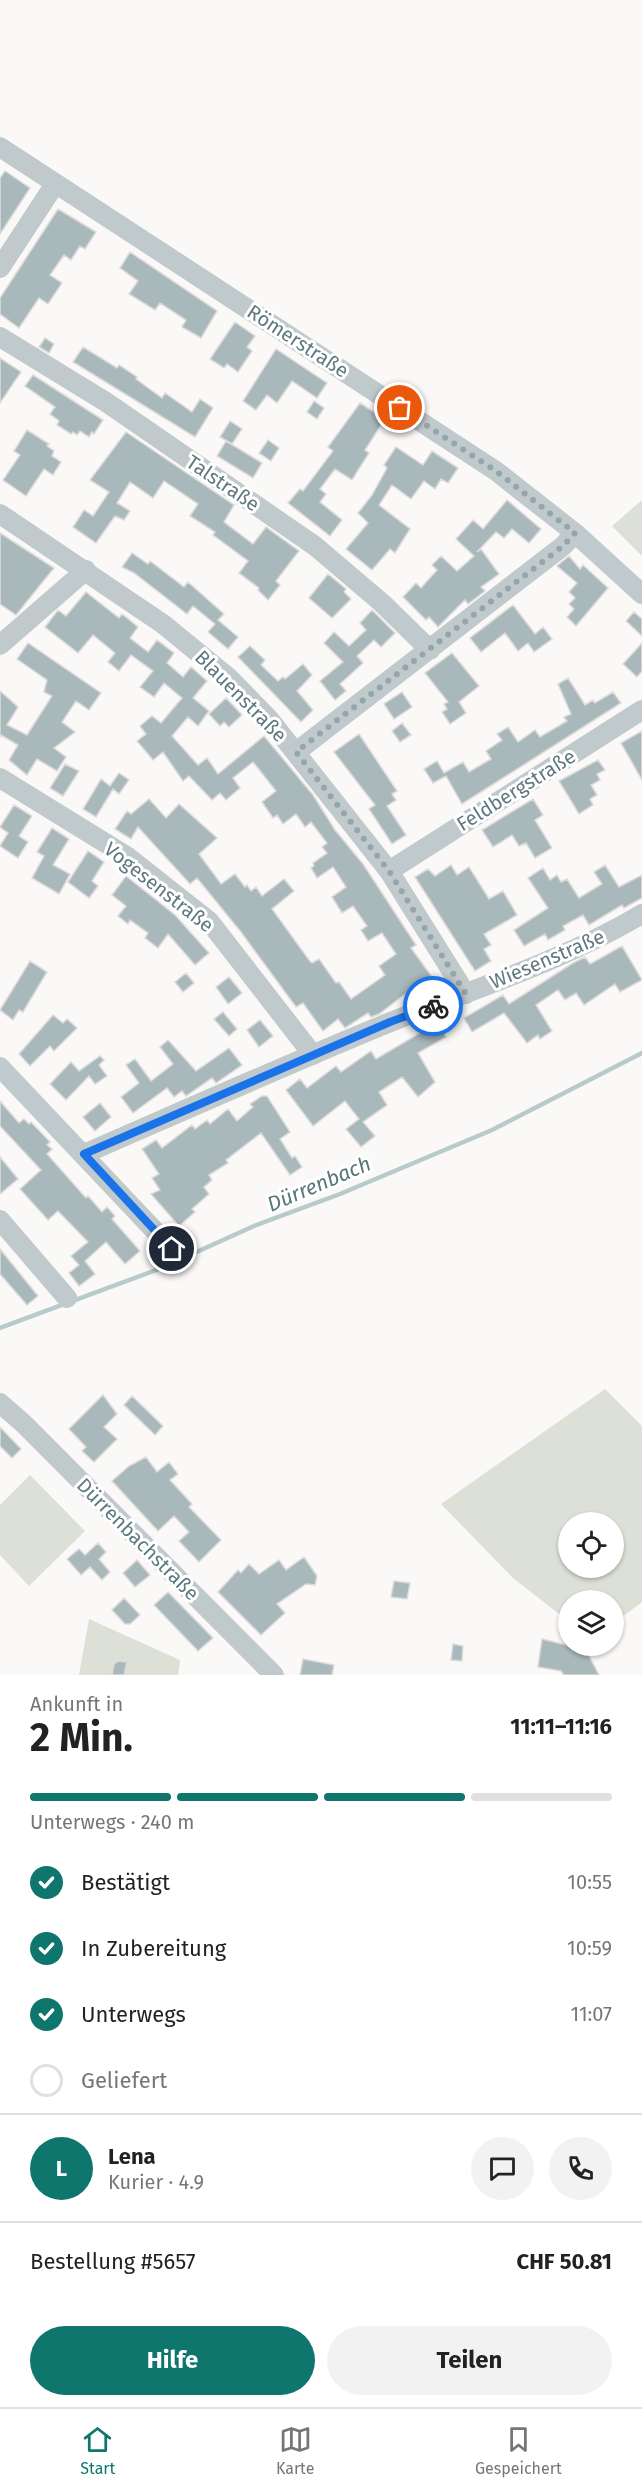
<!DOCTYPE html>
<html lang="de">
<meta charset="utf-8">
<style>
:root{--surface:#fff;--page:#f2f2f2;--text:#222;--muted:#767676;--line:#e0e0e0;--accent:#0f766e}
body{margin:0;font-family:"Fira Sans",sans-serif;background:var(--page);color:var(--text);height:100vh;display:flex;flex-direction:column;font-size:22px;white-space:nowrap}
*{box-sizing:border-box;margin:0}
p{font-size:20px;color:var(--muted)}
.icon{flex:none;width:33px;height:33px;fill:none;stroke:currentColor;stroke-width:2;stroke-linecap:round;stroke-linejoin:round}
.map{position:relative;height:1675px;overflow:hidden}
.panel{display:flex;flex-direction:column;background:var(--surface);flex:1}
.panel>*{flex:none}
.buttons{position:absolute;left:558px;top:1512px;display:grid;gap:12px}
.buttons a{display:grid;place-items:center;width:66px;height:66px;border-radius:50%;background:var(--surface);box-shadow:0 2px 4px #0004;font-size:30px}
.pin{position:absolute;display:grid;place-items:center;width:51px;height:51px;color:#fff;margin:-26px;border:3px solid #fff;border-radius:50%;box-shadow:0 2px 6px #0007}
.courier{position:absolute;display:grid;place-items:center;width:60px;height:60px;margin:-30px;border:4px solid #1a73e8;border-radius:50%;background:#fff;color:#222;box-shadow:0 2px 8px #0007}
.headline em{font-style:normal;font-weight:700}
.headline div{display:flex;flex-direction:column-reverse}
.headline{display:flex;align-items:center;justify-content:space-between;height:102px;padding:0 30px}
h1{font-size:39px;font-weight:700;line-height:45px}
.bar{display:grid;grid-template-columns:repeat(4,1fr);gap:9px 6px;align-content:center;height:72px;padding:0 30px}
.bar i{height:8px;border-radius:4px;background:var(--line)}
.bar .active{background:var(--accent)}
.bar p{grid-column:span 4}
.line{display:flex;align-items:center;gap:15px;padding:0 30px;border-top:2px solid var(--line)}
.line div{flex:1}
.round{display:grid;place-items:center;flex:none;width:63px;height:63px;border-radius:32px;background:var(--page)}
ol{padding:0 30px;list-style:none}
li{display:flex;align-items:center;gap:18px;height:66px}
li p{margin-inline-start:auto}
li .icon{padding:6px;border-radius:50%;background:var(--accent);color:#fff;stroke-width:4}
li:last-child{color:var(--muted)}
li i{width:33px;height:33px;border:3px solid var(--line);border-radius:50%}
.button{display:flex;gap:12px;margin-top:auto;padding:12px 30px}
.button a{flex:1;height:69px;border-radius:36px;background:var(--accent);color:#fff;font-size:24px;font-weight:700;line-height:69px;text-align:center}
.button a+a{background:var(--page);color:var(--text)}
.tabs{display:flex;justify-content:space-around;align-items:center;height:84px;border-top:2px solid var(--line);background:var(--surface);font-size:16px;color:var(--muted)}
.tabs a{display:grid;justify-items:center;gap:3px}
.tabs .active{color:var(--accent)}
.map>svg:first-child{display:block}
</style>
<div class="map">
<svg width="642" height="1675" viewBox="0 0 642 1675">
<rect width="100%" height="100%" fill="#faf9f7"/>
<path fill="#dce0d6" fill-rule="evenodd" d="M642,500V556L612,526Z
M605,1389L642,1426V1602L614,1623V1600H568V1621L513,1578L441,1504ZM614,1522V1568H568V1522Z
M30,1475L85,1531L29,1586L0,1555V1505Z
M89,1619L180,1660L178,1675H79Z"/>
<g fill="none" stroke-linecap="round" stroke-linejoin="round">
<path stroke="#b6cbca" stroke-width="4.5" d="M0,1328L159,1269L254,1226L340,1194L492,1130L642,1053"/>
</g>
<path fill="#a9b8bb" stroke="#dcdbda" stroke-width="1.5" d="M5,171L30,188L0,234V178Z
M58,209L96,232L85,249L80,246L71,260L64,255L50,275L62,283L48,304L39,298L19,328L0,314V298Z
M130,252L217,311L201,338L182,327L186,320L160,303L155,310L129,294L138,281L120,268Z
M235,322L255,336L247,347L252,351L238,372L227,364L224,368L210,359Z
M45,338L54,344L49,353L39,347Z
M83,347L117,368L119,365L137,377L136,379L162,398L165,393L192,412L200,399L213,408L195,437L73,362Z
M276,349L327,383L317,398L292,381L277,403L267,395L256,410L243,401Z
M0,358L21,372L0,403Z
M33,375L103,420L94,434L92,432L89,437L80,431L77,435L73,432L71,434L57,425L59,421L50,414L55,407L25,386Z
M314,401L324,408L317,419L307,412Z
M360,403L385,419L365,450L369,453L352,480L335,469L320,489L326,494L320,502L342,520L330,536L288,503L300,489L303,491L333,451L328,447Z
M230,421L242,429L232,444L220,437Z
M27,430L49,444L47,446L54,451L52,456L61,462L53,475L44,469L26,496L3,480L20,455L14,451Z
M126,432L234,505L224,522L253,544L266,527L299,551L276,581L280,585L268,600L258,590L259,588L239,573L248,561L213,535L215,532L190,516L198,504L164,481L153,498L130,482L117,503L130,511L124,520L115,516L96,543L73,527L84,510L93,516L109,492L90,480Z
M268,440L279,448L271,461L259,453Z
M226,441L262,463L253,478L217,456Z
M396,447L423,465L432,451L458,468L448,483L441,479L435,489L424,481L411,499L392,485L379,505L410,529L395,553L390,549L372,570L346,549L368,523L358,513L372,495L387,468L384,465Z
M507,500L541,529L529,543L512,529L504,538L496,532L477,552L481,549L499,574L481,587L485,591L468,604L465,600L438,627L429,617L426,620L403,597L416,583L421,588L437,570L432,565L441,556L457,571L474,556L456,539L473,520L483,529Z
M0,533L54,568L16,615L0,604Z
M132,553L148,564L150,561L184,587L188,582L224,614L218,620L238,637L228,649L208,632L215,624L193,606L187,614L134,573L122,567Z
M569,556L580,569L583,565L608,588L576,626L567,617L574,609L569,604L575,598L569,592L577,583L557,566Z
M328,574L346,589L344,592L351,599L332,618L309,598Z
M86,592L119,618L122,614L138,627L130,638L148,652L157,640L174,653L167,663L183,677L191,667L207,681L193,698L209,711L198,726L188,717L172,736L198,765L207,758L218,774L264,736L313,795L335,830L363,864L416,945L411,948L435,981L421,991L417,985L379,1014L371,1017L368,1013L345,1028L338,1019L323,1031L303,1003L296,1007L241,932L197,878L190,884L138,827L131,839L115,829L127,811L131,814L149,799L166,818L179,804L217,838L199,854L221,884L235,874L245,887L247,885L251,891L256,887L262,896L284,879L294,891L272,909L309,960L312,963L319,959L336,983L339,982L351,999L385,975L379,966L396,954L382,933L368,941L361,930L367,926L353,906L342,913L332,897L346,887L333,867L317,878L311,868L314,866L313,863L327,853L322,847L327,843L311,822L305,827L296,814L283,824L277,815L273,818L262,802L276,791L253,762L233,778L240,788L226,800L220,793L212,800L189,776L183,781L163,752L153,760L137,741L146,734L140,726L152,716L161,723L182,698L164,683L154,697L140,687L153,671L131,655L119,671L108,662L115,653L93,635L78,653L45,627L58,610L66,616Z
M513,605L535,634L543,627L552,639L534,652L528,643L518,651L505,633L481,652L470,638Z
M372,610L395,633L381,647L374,640L357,656L363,663L340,684L346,691L335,700L320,681L343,662L324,643L334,632L349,646L366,630L360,623Z
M634,612L642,619V636L626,621Z
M28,643L101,693L89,710L76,701L62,722L75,732L54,748L66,757L57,771L37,759L27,775L9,760L18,745L1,735L0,737V691L18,707L7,725L27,735L52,696L44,692L47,680L17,659Z
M642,643V671L637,677L623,664Z
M250,646L265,660L261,665L278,681L283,677L285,679L303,664L312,675L297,691L313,710L301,722L238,657Z
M452,653L479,686L459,702L466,713L450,724L442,712L447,709L444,704L448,702L425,673Z
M568,678L585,705L593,700L595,703L613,692L621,703L462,804L446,776L433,783L424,769L437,761L444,773L463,762L469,772L491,759L486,751L502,740L497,734L508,727L518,742L535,730L540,737L567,721L564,717L571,714L558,684Z
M402,692L412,707L394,719L384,704Z
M226,698L242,715L229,727L224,722L220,726L209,714Z
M402,723L411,735L400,742L392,731Z
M642,731V780L621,743Z
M359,734L397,791L392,794L396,800L387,806L406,835L392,844L369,809L375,805L334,752Z
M598,760L605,770L597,774L600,780L591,785L597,795L590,799L593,805L579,814L559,781Z
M65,764L79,771L63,796L50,788Z
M119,773L129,780L119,794L113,789L96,817L83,809L101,779L110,786Z
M533,799L543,815L535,820L552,848L535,858L526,843L519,846L512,835L493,847L482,830Z
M14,805L32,816L19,836L28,842L18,858L0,846L8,833L0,827Z
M52,828L69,839L53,865L70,874L59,894L32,878L44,856L37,852Z
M88,851L104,862L92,881L98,886L89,898L68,882Z
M451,865L457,875L469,867L489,899L503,891L517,915L484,934L491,945L484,949L491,961L475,971L415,877L428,869L435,876Z
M605,865L619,887L642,875V898L624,908L622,905L589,925L583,915L563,926L565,930L548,940L545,934L524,946L514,930L548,908L528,878L543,868L550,880L557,875L561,882L567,879L579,898L602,884L594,872Z
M126,876L175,915L209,953L195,965L168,934L158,948L145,938L148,933L130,920L128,924L118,916L126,906L112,895Z
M622,946L642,980L620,992L615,984L584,1005L576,993L565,1000L558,990L536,1005L552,1031L540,1039L538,1035L527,1043L504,1013L472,1032L464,1018L503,995L509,1004L573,963L585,957L590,964Z
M30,961L47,972L23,1012L19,1010L13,1020L0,1010Z
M186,973L194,983L183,992L175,982Z
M229,977L242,993L228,1004L216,987Z
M223,1012L237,1029L229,1036L214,1019Z
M53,1015L63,1023L67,1019L77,1028L54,1051L50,1046L30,1066L19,1054Z
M260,1020L273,1036L259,1047L247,1030Z
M437,1023L446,1037L418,1053L435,1082L418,1097L402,1077L379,1092L387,1105L363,1122L375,1136L361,1147L346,1129L359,1119L345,1101L313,1126L286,1090L300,1079L307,1088L336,1066L341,1072L371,1051L376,1059Z
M168,1040L196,1071L229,1048L242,1065L216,1083L212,1078L186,1096L182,1091L174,1097L167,1088L133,1113L121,1097L139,1083L126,1065L135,1059L151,1081L173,1064L160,1047Z
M100,1056L104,1060L99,1065L107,1076L95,1084L89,1076L66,1100L50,1084L71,1062L79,1071Z
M262,1096H267L290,1132L280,1139L292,1158L295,1156L302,1167L290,1175L261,1133L226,1160L228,1163L209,1175L212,1180L204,1187L209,1194L192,1209L195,1212L179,1226L151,1194L160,1190L152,1178L159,1174L142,1149L156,1140L162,1148L192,1125L195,1129L207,1120L210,1124L228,1109L237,1121L253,1107L250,1104Z
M0,1101L19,1123L24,1119L29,1124L31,1122L50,1142L47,1145L52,1149L47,1154L86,1198L88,1196L102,1212L107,1207L115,1216L112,1219L140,1251L125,1264L106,1242L85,1261L95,1274L79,1286L69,1273L79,1265L71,1256L88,1242L58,1211L48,1220L20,1189L41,1170L0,1126Z
M100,1103L111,1117L95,1131L83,1117Z
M0,1157L18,1179L0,1194Z
M0,1249L38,1296L27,1305L0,1274Z
M103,1395L117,1414L104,1427L117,1439L94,1462L82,1451L86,1447L69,1429Z
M132,1396L163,1426L155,1435L124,1405Z
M0,1427L21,1449L12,1458L0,1446Z
M146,1457L157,1472L169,1462L178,1474L170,1480L192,1504L189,1507L221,1540L199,1562L179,1541L189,1532L174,1516L158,1531L112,1481L129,1466Z
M98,1543L106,1552L99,1559L110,1572L102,1580L90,1567L81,1575L67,1559L79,1549L85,1555Z
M304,1557L317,1576L315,1585L306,1584L277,1604L285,1613L261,1635L218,1592L238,1570L241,1573L249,1564L259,1574L279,1560L286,1570Z
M137,1560L150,1575L135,1587L123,1573Z
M394,1581L410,1583L407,1599L391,1597Z
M168,1592L213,1638L198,1651L154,1605Z
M124,1598L140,1615L130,1624H125L112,1610Z
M542,1639L586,1650L599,1675H564L561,1671L538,1667Z
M453,1644L463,1646L462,1661L451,1660Z
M303,1659L334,1665L332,1675H300Z
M118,1661L127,1662L124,1675H112L114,1664Z"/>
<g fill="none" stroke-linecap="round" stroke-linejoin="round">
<path stroke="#c0c9cb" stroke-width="20" d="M0,147L496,471L575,533L642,594
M0,268L55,184
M0,337L106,402L315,546L382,603L430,650
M0,514L163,624L229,678L269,719L389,871L466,994
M0,645L86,570
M296,752L563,546L575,533
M0,778L128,857L209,921L313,1055
M389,871L642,710
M0,1067L172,1249
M84,1154C185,1110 286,1065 388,1023C473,989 563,961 642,914
M0,1220L67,1298
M0,1403L24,1424L274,1675"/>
</g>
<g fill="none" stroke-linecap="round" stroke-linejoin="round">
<path stroke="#95a6aa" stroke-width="6" stroke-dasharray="0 10.8" d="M400,408L496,471L575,533L563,546L296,752L389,871L466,994L433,1006"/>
<path stroke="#1a73e8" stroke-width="8" d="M172,1249L84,1154L390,1022L433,1006"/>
</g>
<g text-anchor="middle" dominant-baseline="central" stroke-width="6" stroke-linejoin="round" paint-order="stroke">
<g font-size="20" fill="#5e7980" stroke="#fff">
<text transform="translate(298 341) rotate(33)">Römerstraße</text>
<text transform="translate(223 483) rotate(34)">Talstraße</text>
<text transform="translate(241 696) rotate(45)">Blauenstraße</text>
<text transform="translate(516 790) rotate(-32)">Feldbergstraße</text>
<text transform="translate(159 887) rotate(38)">Vogesenstraße</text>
<text transform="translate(547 959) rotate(-23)">Wiesenstraße</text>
<text transform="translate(138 1539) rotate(45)">Dürrenbachstraße</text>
</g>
<g font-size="21" font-style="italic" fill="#587777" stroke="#fff">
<text transform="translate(319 1184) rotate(-23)">Dürrenbach</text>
</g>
</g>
</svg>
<div class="buttons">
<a><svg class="icon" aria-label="locate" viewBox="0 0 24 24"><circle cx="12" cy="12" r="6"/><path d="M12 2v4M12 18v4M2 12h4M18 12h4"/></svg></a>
<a><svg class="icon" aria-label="layers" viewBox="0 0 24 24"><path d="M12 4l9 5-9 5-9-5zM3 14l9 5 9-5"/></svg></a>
</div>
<div class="pin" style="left:400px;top:408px;background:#ea580c"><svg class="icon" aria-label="bag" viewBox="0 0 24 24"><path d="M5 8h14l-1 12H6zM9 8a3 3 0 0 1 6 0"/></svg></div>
<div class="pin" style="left:172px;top:1249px;background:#1f2937"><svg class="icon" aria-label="home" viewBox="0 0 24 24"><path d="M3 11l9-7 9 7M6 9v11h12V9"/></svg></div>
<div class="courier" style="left:433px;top:1006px"><svg class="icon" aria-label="bike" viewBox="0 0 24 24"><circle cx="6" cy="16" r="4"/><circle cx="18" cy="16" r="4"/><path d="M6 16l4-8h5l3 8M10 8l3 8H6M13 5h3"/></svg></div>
</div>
<section class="panel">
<div class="headline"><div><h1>2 Min.</h1><p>Ankunft in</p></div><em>11:11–11:16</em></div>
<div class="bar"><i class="active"></i><i class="active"></i><i class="active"></i><i></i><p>Unterwegs · 240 m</p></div>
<ol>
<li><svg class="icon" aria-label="check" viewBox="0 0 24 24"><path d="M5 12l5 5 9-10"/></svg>Bestätigt<p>10:55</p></li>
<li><svg class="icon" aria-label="check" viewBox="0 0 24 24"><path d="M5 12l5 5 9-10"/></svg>In Zubereitung<p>10:59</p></li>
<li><svg class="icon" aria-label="check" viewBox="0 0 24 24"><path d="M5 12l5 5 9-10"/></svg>Unterwegs<p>11:07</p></li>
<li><i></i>Geliefert</li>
</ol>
<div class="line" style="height:108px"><b class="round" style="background:var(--accent);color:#fff">L</b><div><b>Lena</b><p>Kurier · 4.9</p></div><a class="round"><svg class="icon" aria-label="chat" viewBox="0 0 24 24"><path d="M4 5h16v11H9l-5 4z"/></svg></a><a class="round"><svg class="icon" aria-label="phone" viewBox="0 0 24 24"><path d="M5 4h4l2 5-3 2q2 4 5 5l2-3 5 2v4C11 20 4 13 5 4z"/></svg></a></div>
<div class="line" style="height:78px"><div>Bestellung #5657</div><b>CHF 50.81</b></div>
<div class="button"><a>Hilfe</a><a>Teilen</a></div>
</section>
<nav class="tabs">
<a class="active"><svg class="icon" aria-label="home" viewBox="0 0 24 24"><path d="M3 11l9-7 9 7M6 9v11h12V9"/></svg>Start</a>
<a><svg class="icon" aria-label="map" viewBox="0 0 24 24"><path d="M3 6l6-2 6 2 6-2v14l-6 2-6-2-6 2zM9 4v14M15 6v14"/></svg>Karte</a>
<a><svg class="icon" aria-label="saved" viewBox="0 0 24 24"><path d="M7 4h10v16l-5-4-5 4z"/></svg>Gespeichert</a>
</nav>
